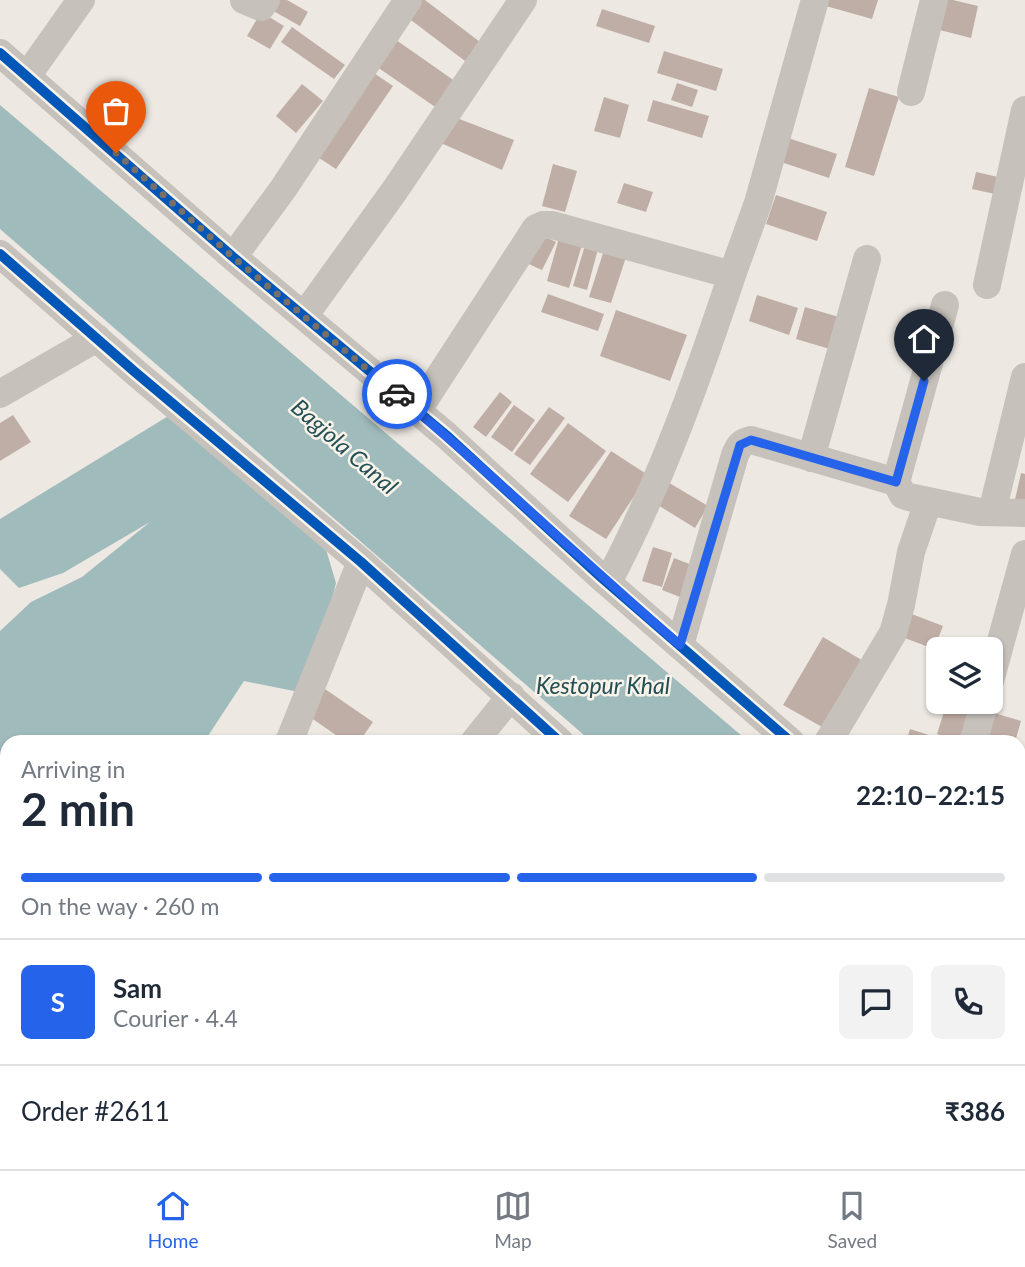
<!DOCTYPE html>
<meta charset="utf-8">
<style>
:root{--surface:#fff;--page:#f2f2f3;--text:#1f2937;--muted:#747a83;--line:#e0e1e3;--accent:#2563eb}
body{margin:0;font-family:Lato,sans-serif;background:var(--page);color:var(--text);height:100vh;display:flex;flex-direction:column;font-size:26px;white-space:nowrap}
*{box-sizing:border-box;margin:0}
p{font-size:23px;color:var(--muted)}
.icon{flex:none;width:38px;height:38px;fill:none;stroke:currentColor;stroke-width:2;stroke-linecap:round;stroke-linejoin:round}
.map{position:relative;flex:1;overflow:hidden}
.sheet{position:absolute;left:0px;top:735px;width:1026px;height:434px;display:flex;flex-direction:column;background:var(--surface);border-radius:21px 21px 0 0;box-shadow:0 2px 5px #0004}
.sheet>*{flex:none}
.tools{position:absolute;left:926px;top:637px;display:grid;gap:14px}
.tools a{display:grid;place-items:center;width:77px;height:77px;border-radius:10px;background:var(--surface);box-shadow:0 2px 5px #0004;font-size:35px}
.pin{position:absolute;display:grid;place-items:center;width:60px;height:60px;color:#fff;margin:-72px -30px;border-radius:50% 50% 50% 0;rotate:-45deg;box-shadow:0 0 7px #0007}
.pin .icon{rotate:45deg}
.courier{position:absolute;display:grid;place-items:center;width:70px;height:70px;margin:-35px;border:5px solid #2563eb;border-radius:50%;background:#fff;color:#222;box-shadow:0 2px 9px #0007}
.headline em{font-style:normal;font-weight:700}
.headline div{display:flex;flex-direction:column-reverse}
.headline{display:flex;align-items:center;justify-content:space-between;height:119px;padding:0 21px}
h1{font-size:46px;font-weight:700;line-height:52px}
.bar{display:grid;grid-template-columns:repeat(4,1fr);gap:10px 7px;align-content:center;height:84px;padding:0 21px}
.bar i{height:9px;border-radius:5px;background:var(--line)}
.bar .on{background:var(--accent)}
.bar p{grid-column:span 4}
.line{display:flex;align-items:center;gap:18px;padding:0 21px;border-top:2px solid var(--line)}
.line div{flex:1}
.round{display:grid;place-items:center;flex:none;width:74px;height:74px;border-radius:10px;background:var(--page)}
.dock{display:flex;justify-content:space-around;align-items:center;height:98px;border-top:2px solid var(--line);background:var(--surface);font-size:19px;color:var(--muted)}
.dock a{display:grid;justify-items:center;gap:4px}
.dock .on{color:var(--accent)}
.map>svg:first-child{display:block}
</style>
<div class="map">
<svg width="1025" height="1169" viewBox="0 0 1025 1169">
<rect width="100%" height="100%" fill="#ede8e2"/>
<path fill="#a0bbbc" d="M0,105L749,742H592L0,229Z
M170,415L322,536L336,583L309,694L244,681L204,742H7V830L0,828V631L31,602L82,577L150,522L63,573L19,588L0,569V519Z
M1019,971L1025,977V1117L1018,1111Z"/>
<path fill="#bfaea5" d="M272,0H287L308,12L300,26L268,8Z
M413,0H425L480,42L465,61L403,14Z
M828,0H878L872,19L826,6Z
M939,0H953L978,6L971,38L932,28Z
M602,9L655,26L649,43L596,26Z
M261,12L284,26L270,49L247,36Z
M292,27L345,65L334,79L281,42Z
M389,35L459,84L441,111L370,62Z
M664,51L723,69L716,91L657,73Z
M368,69L393,86L336,169L310,152Z
M677,83L698,90L692,107L671,100Z
M302,84L323,101L296,133L276,116Z
M869,88L899,97L874,176L845,167Z
M604,97L629,105L620,138L594,131Z
M653,100L709,116L702,138L647,121Z
M449,115L514,140L502,170L434,140Z
M788,138L837,154L829,178L781,162Z
M553,164L577,171L565,212L542,206Z
M976,172L1007,179L1004,196L972,189Z
M624,183L653,192L646,212L617,203Z
M776,195L827,212L817,241L766,224Z
M535,232L556,242L542,270L522,261Z
M559,238L582,245L569,288L547,281Z
M585,245L598,249L587,290L573,286Z
M605,247L627,254L611,303L589,297Z
M548,294L604,314L598,331L541,312Z
M757,295L798,308L789,335L749,321Z
M805,307L849,320L840,352L796,339Z
M616,310L687,335L670,381L600,356Z
M500,392L512,402L486,437L473,427Z
M514,405L535,420L512,452L491,437Z
M549,407L565,418L530,465L514,454Z
M13,415L31,442L0,461V423Z
M568,423L606,451L568,502L530,474Z
M611,451L648,475L606,539L569,516Z
M1021,473L1025,474V506L1014,504Z
M666,481L708,506L695,528L653,502Z
M653,547L672,553L662,587L642,581Z
M674,558L692,565L680,597L662,590Z
M904,611L943,626L934,649L894,634Z
M823,637L870,665L831,732L783,705Z
M325,689L373,722L359,742H346L307,715Z
M947,702L970,707L960,741L937,734Z
M987,711L1021,721L1015,742H979Z
M910,729L932,736L930,742H906Z
M759,1162H785V1169H759Z"/>
<g fill="none" stroke-linecap="round" stroke-linejoin="round">
<path stroke="#c6c1bb" stroke-width="28" d="M244,0L261,7L266,0
M0,53L233,257L446,435L602,578L791,742
M27,76L81,0
M911,92L934,0
M0,254L135,372L361,562L560,742
M233,257L283,189L408,0
M987,285L1025,110
M304,316L395,190L523,0
M0,394L97,338
M417,411L536,228L543,225H552L732,275L758,203L815,0
M811,458L867,259
M896,482L945,305
M992,512L1025,377
M608,582C660,484 697,380 732,275
M680,645L735,455C739,446 741,442 751,440L896,482L903,495L909,497L980,512L1025,513
M990,681L1025,554
M289,742L361,562
M474,742L511,696
M828,742L893,633L901,605L911,552L928,502
M973,742L985,702
M0,899L7,900
M1018,903L1025,881
M1018,940L1025,946
M1018,1146L1025,1151
M79,1169V1162
M171,1169L172,1162
M540,1169L541,1162
M623,1169L624,1162
M708,1169L710,1162
M976,1169L977,1162"/>
<g stroke="#f9f3ea" stroke-width="15">
<path id="cycleway" d="M0,53L233,257L446,435L602,578L791,742
M0,254L135,372L361,562L560,742"/>
</g>
<use href="#cycleway" stroke="#0057b8" stroke-width="10"/>
</g>
<g fill="none" stroke-linecap="round" stroke-linejoin="round">
<path stroke="#776f6a" stroke-width="7" stroke-dasharray="0 12.6" d="M116,153L233,257L397,394"/>
<path stroke="#2563eb" stroke-width="9" d="M397,394C493,475 584,562 680,645L740,445L751,440L896,482L924,381"/>
</g>
<g text-anchor="middle" dominant-baseline="central" stroke-width="5" stroke-linejoin="round" paint-order="stroke">
<g font-size="23" font-style="italic" fill="#224f55" stroke="#f9f3ea">
<text transform="translate(345 446) rotate(41)">Bagjola Canal</text>
<text x="603" y="685">Kestopur Khal</text>
</g>
</g>
</svg>
<div class="tools">
<a><svg class="icon" aria-label="layers" viewBox="0 0 24 24"><path d="M12 4l9 5-9 5-9-5zM3 14l9 5 9-5"/></svg></a>
</div>
<div class="pin" style="left:116px;top:153px;background:#ea580c"><svg class="icon" aria-label="bag" viewBox="0 0 24 24"><path d="M5 8h14l-1 12H6zM9 8a3 3 0 0 1 6 0"/></svg></div>
<div class="pin" style="left:924px;top:381px;background:#1f2937"><svg class="icon" aria-label="home" viewBox="0 0 24 24"><path d="M3 11l9-7 9 7M6 9v11h12V9"/></svg></div>
<div class="courier" style="left:397px;top:394px"><svg class="icon" aria-label="car" viewBox="0 0 24 24"><path d="M5 17H2v-5l4-1 3-4h7l3 4 3 1v5h-3M9 17h6M6 11h13"/><circle cx="7" cy="17" r="2"/><circle cx="17" cy="17" r="2"/></svg></div>
<section class="sheet">
<div class="headline"><div><h1>2 min</h1><p>Arriving in</p></div><em>22:10–22:15</em></div>
<div class="bar"><i class="on"></i><i class="on"></i><i class="on"></i><i></i><p>On the way · 260 m</p></div>
<div class="line" style="height:126px"><b class="round" style="background:var(--accent);color:#fff">S</b><div><b>Sam</b><p>Courier · 4.4</p></div><a class="round"><svg class="icon" aria-label="chat" viewBox="0 0 24 24"><path d="M4 5h16v11H9l-5 4z"/></svg></a><a class="round"><svg class="icon" aria-label="phone" viewBox="0 0 24 24"><path d="M5 4h4l2 5-3 2q2 4 5 5l2-3 5 2v4C11 20 4 13 5 4z"/></svg></a></div>
<div class="line" style="height:91px"><div>Order #2611</div><b>₹386</b></div>
</section>
</div>
<nav class="dock">
<a class="on"><svg class="icon" aria-label="home" viewBox="0 0 24 24"><path d="M3 11l9-7 9 7M6 9v11h12V9"/></svg>Home</a>
<a><svg class="icon" aria-label="map" viewBox="0 0 24 24"><path d="M3 6l6-2 6 2 6-2v14l-6 2-6-2-6 2zM9 4v14M15 6v14"/></svg>Map</a>
<a><svg class="icon" aria-label="saved" viewBox="0 0 24 24"><path d="M7 4h10v16l-5-4-5 4z"/></svg>Saved</a>
</nav>
